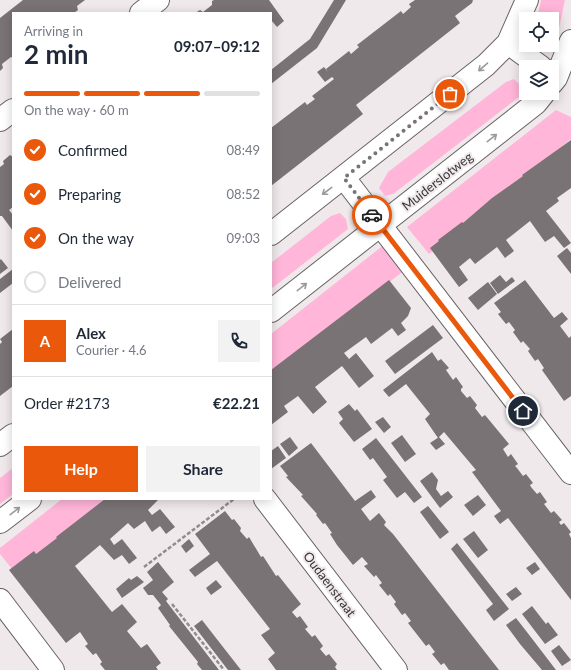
<!DOCTYPE html>
<meta charset="utf-8">
<style>
:root{--surface:#fff;--page:#f2f2f3;--text:#1f2937;--muted:#747a83;--line:#e0e1e3;--accent:#ea580c}
body{margin:0;font-family:Lato,sans-serif;background:var(--page);color:var(--text);height:100vh;display:flex;flex-direction:column;font-size:15px;white-space:nowrap}
*{box-sizing:border-box;margin:0}
p{font-size:13px;color:var(--muted)}
.icon{flex:none;width:22px;height:22px;fill:none;stroke:currentColor;stroke-width:2;stroke-linecap:round;stroke-linejoin:round}
.map{position:relative;flex:1;overflow:hidden}
.details{position:absolute;left:12px;top:12px;width:260px;height:488px;display:flex;flex-direction:column;background:var(--surface);border-radius:0px;box-shadow:0 2px 10px #0003}
.details>*{flex:none}
.tools{position:absolute;left:519px;top:12px;display:grid;gap:8px}
.tools a{display:grid;place-items:center;width:40px;height:40px;border-radius:0px;background:var(--surface);box-shadow:0 2px 10px #0003;font-size:20px}
.pin{position:absolute;display:grid;place-items:center;width:34px;height:34px;color:#fff;margin:-17px;border:2px solid #fff;border-radius:50%;box-shadow:0 1px 4px #0007}
.courier{position:absolute;display:grid;place-items:center;width:40px;height:40px;margin:-20px;border:3px solid #ea580c;border-radius:50%;background:#fff;color:#222;box-shadow:0 1px 5px #0007}
.head em{font-style:normal;font-weight:700}
.head div{display:flex;flex-direction:column-reverse}
.head{display:flex;align-items:center;justify-content:space-between;height:68px;padding:0 12px}
h1{font-size:26px;font-weight:700;line-height:30px}
.bar{display:grid;grid-template-columns:repeat(4,1fr);gap:6px 4px;align-content:center;height:48px;padding:0 12px}
.bar i{height:5px;border-radius:3px;background:var(--line)}
.bar .on{background:var(--accent)}
.bar p{grid-column:span 4}
.line{display:flex;align-items:center;gap:10px;padding:0 12px;border-top:1px solid var(--line)}
.line div{flex:1}
.round{display:grid;place-items:center;flex:none;width:42px;height:42px;border-radius:0px;background:var(--page)}
ol{padding:0 12px;list-style:none}
li{display:flex;align-items:center;gap:12px;height:44px}
li p{margin-inline-start:auto}
li .icon{padding:4px;border-radius:50%;background:var(--accent);color:#fff;stroke-width:4}
li:last-child{color:var(--muted)}
li i{width:22px;height:22px;border:2px solid var(--line);border-radius:50%}
.action{display:flex;gap:8px;margin-top:auto;padding:8px 12px}
.action a{flex:1;height:46px;border-radius:0px;background:var(--accent);color:#fff;font-size:16px;font-weight:700;line-height:46px;text-align:center}
.action a+a{background:var(--page);color:var(--text)}
.map>svg:first-child{display:block}
</style>
<div class="map">
<svg width="571" height="670" viewBox="0 0 571 670">
<rect width="100%" height="100%" fill="#f0e9ec"/>
<path fill="#ffb6d9" d="M541,0H565L558,33H552V19H537Z
M514,79L520,85L523,94L393,194L385,196L379,188L388,172L506,82Z
M556,110L571,117V139L429,254L407,227Z
M340,213L346,219L348,229L271,289V263L331,216Z
M390,240L410,266L271,375V334Z
M13,468V494L0,504V478Z
M62,499H111L16,574L0,554V548Z"/>
<path fill="#7a7376" d="M23,0H85L77,6L78,10L74,13H13V58L11,57L2,64L3,68L0,71V18Z
M214,0H269L284,21L277,27L271,20V13L265,12L195,13L200,10L203,12L212,5V1Z
M334,0H346L317,48L271,84V70L310,39Z
M415,0H473L472,3L455,16L460,23L356,105L363,114L271,186V128L305,102L307,105L315,99L312,96L334,79L332,77L325,82L317,72L324,67L328,72L326,69L349,51L351,54L359,47L357,45L401,11L403,14L411,7L409,4Z
M571,140V188L557,198L559,201L546,211L571,243L564,248L554,236L545,242L530,221L506,240L514,251L505,258L497,247L475,264L470,258L459,267L468,280L459,287L430,248L439,241L438,240L462,222L463,223L492,198L523,176L522,175Z
M10,155L13,157V207L9,210L13,215V231L2,216H0V167L4,164L3,161Z
M567,248L571,253V274L557,256Z
M1,259L8,268L0,274V260Z
M13,269V283L0,293V279Z
M500,275L506,282L512,277L515,281L498,294L490,283Z
M389,280L411,308L408,316L401,323L406,330L398,336L392,328L371,344L366,337L344,353L349,359L356,353L374,376L359,388L342,366L315,387L327,402L313,414L298,396L284,406L288,412L271,425V370Z
M525,280L554,318L562,312L568,319L560,326L569,338L571,336V396L564,401L542,370L544,368L538,359L535,361L528,351L530,349L523,341L521,343L513,332L515,330L509,322L506,324L498,314L501,312L494,303Z
M488,282L497,294L478,310L468,298Z
M433,325L443,338L395,374L385,361Z
M13,329V386L0,396V344L2,342L0,339Z
M432,352L438,361L441,359L449,368L446,370L453,380L456,377L463,387L461,389V391L467,398L470,396L477,405L475,408L482,417L485,415L509,444L503,449L508,457L511,454L518,464L515,466L517,468L523,476L526,474L533,483L530,485L531,487L537,494L540,492L547,502L544,504L551,513L554,511L562,520L559,522L561,525L564,523L571,532L569,534L571,538V600L508,518L500,524L494,516L501,511L472,472L476,470L444,432L438,438L425,419L430,414L406,384L389,397L383,390Z
M349,404L355,411L357,409L372,429L354,442L339,423L343,419L338,412Z
M383,417L391,427L384,433L375,422Z
M402,435L416,454L405,462L391,443Z
M290,437L298,448L289,456L280,444Z
M439,437L445,444L436,450L430,443Z
M376,438L422,497L414,503L405,492L397,498L383,480L387,477L373,458L370,460L362,449Z
M311,443L355,501L371,490L376,497L361,509L370,521L379,513L386,522L384,525L393,534L499,670H449L444,663L441,665L432,654L435,652L429,644L426,646L408,623L411,621L405,613L402,615L394,604L396,602L390,594L388,596L379,585L382,583L376,575L374,577L364,566L368,564L362,557L353,565L337,545L330,534L332,533L325,523L323,524L316,515L317,514L301,496L303,495L286,477L288,476L280,466Z
M278,446L286,458L271,469V451Z
M432,472L438,480L436,489L441,496L448,491L453,497L440,508L420,481Z
M478,495L486,505L473,516L464,505Z
M105,499H159L148,510L152,515L160,509L175,527L166,534L160,526L152,532L145,521L134,529L128,523L110,539L114,545L122,539L137,558L129,564L122,555L114,560L100,545L75,566L112,612L122,604L137,622L127,631L141,648L147,644L161,663L156,667L158,670H105L100,664L102,662L96,653L93,655L85,646L88,644L80,632L66,643L9,570L34,551L36,554L57,538L56,537Z
M428,506L449,532L440,539L420,512Z
M225,511L232,520L234,519L241,528L240,531L247,539L249,537L261,557L263,556L276,576L278,575L301,604L292,612L297,618L300,616L308,627L305,629L312,637L315,635L323,646L320,649L326,656L329,654L337,664L335,667L337,670H276L268,659L275,653L261,635L270,629L217,561L195,577L189,570L210,554L195,534Z
M474,531L488,550L478,558L463,539Z
M189,539L194,546L186,553L181,546Z
M457,543L509,609L494,621L486,610L493,604L451,549Z
M158,562L174,582L162,592L168,599L166,601L219,670H202L197,664L198,662L169,626L170,625L158,608L161,605L153,595H148L143,588L153,580L147,572Z
M535,562L540,569L532,575L526,568Z
M137,576L144,582L122,598L116,589L129,578L131,580Z
M216,580L222,587L211,595L206,588Z
M516,587L522,594L512,601L506,594Z
M532,606L546,624L548,622L558,635L545,644L522,614Z
M516,618L530,636L556,670H542L520,644L506,625Z
M202,620L216,638L241,670H228L194,626Z
M559,645L571,660L562,666L551,651Z"/>
<g fill="none" stroke-linecap="round" stroke-linejoin="round">
<g stroke="#686265" stroke-width="24">
<path id="minor" d="M141,13L158,0
M508,43L541,67
M552,83L556,78L571,41
M0,120L13,110
M344,178L571,473
M271,234L486,65L508,43L527,0
M271,311L536,103L544,93
M0,445L13,435
M265,499L396,670
M0,522L30,499
M0,600L53,670"/>
</g>
<path stroke="#918c8f" stroke-width="2.5" stroke-dasharray="4 2" stroke-linecap="butt" d="M144,567L234,499
M172,604L224,670"/>
<use href="#minor" stroke="#fff" stroke-width="22"/>
</g>
<defs><path id="oneway-shaft" d="M-6 0H5M1.5-3L5.5 0L1.5 3" fill="none" stroke-width="1.6" stroke-linecap="round" stroke-linejoin="round"/></defs>
<g stroke="#9c9a9b">
<use href="#oneway-shaft" transform="translate(483 67) rotate(139)"/>
<use href="#oneway-shaft" transform="translate(492 138) rotate(-38)"/>
<use href="#oneway-shaft" transform="translate(327 191) rotate(143)"/>
<use href="#oneway-shaft" transform="translate(302 287) rotate(-38)"/>
<use href="#oneway-shaft" transform="translate(15 511) rotate(-38)"/>
</g>
<g fill="none" stroke-linecap="round" stroke-linejoin="round">
<path stroke="#787476" stroke-width="4" stroke-dasharray="0 7.2" d="M372,215L344,178L450,94"/>
<path stroke="#ea580c" stroke-width="5" d="M372,215L523,411"/>
</g>
<g text-anchor="middle" dominant-baseline="central" stroke-width="4" stroke-linejoin="round" paint-order="stroke">
<g font-size="13" fill="#383537" stroke="#f0e9ec">
<text transform="translate(437 181) rotate(-38)">Muiderslotweg</text>
<text transform="translate(330 584) rotate(53)">Oudaenstraat</text>
</g>
</g>
</svg>
<div class="tools">
<a><svg class="icon" aria-label="locate" viewBox="0 0 24 24"><circle cx="12" cy="12" r="6"/><path d="M12 2v4M12 18v4M2 12h4M18 12h4"/></svg></a>
<a><svg class="icon" aria-label="layers" viewBox="0 0 24 24"><path d="M12 4l9 5-9 5-9-5zM3 14l9 5 9-5"/></svg></a>
</div>
<div class="pin" style="left:450px;top:94px;background:#ea580c"><svg class="icon" aria-label="bag" viewBox="0 0 24 24"><path d="M5 8h14l-1 12H6zM9 8a3 3 0 0 1 6 0"/></svg></div>
<div class="pin" style="left:523px;top:411px;background:#1f2937"><svg class="icon" aria-label="home" viewBox="0 0 24 24"><path d="M3 11l9-7 9 7M6 9v11h12V9"/></svg></div>
<div class="courier" style="left:372px;top:215px"><svg class="icon" aria-label="car" viewBox="0 0 24 24"><path d="M5 17H2v-5l4-1 3-4h7l3 4 3 1v5h-3M9 17h6M6 11h13"/><circle cx="7" cy="17" r="2"/><circle cx="17" cy="17" r="2"/></svg></div>
<section class="details">
<div class="head"><div><h1>2 min</h1><p>Arriving in</p></div><em>09:07–09:12</em></div>
<div class="bar"><i class="on"></i><i class="on"></i><i class="on"></i><i></i><p>On the way · 60 m</p></div>
<ol>
<li><svg class="icon" aria-label="check" viewBox="0 0 24 24"><path d="M5 12l5 5 9-10"/></svg>Confirmed<p>08:49</p></li>
<li><svg class="icon" aria-label="check" viewBox="0 0 24 24"><path d="M5 12l5 5 9-10"/></svg>Preparing<p>08:52</p></li>
<li><svg class="icon" aria-label="check" viewBox="0 0 24 24"><path d="M5 12l5 5 9-10"/></svg>On the way<p>09:03</p></li>
<li><i></i>Delivered</li>
</ol>
<div class="line" style="height:72px"><b class="round" style="background:var(--accent);color:#fff">A</b><div><b>Alex</b><p>Courier · 4.6</p></div><a class="round"><svg class="icon" aria-label="phone" viewBox="0 0 24 24"><path d="M5 4h4l2 5-3 2q2 4 5 5l2-3 5 2v4C11 20 4 13 5 4z"/></svg></a></div>
<div class="line" style="height:52px"><div>Order #2173</div><b>€22.21</b></div>
<div class="action"><a>Help</a><a>Share</a></div>
</section>
</div>
